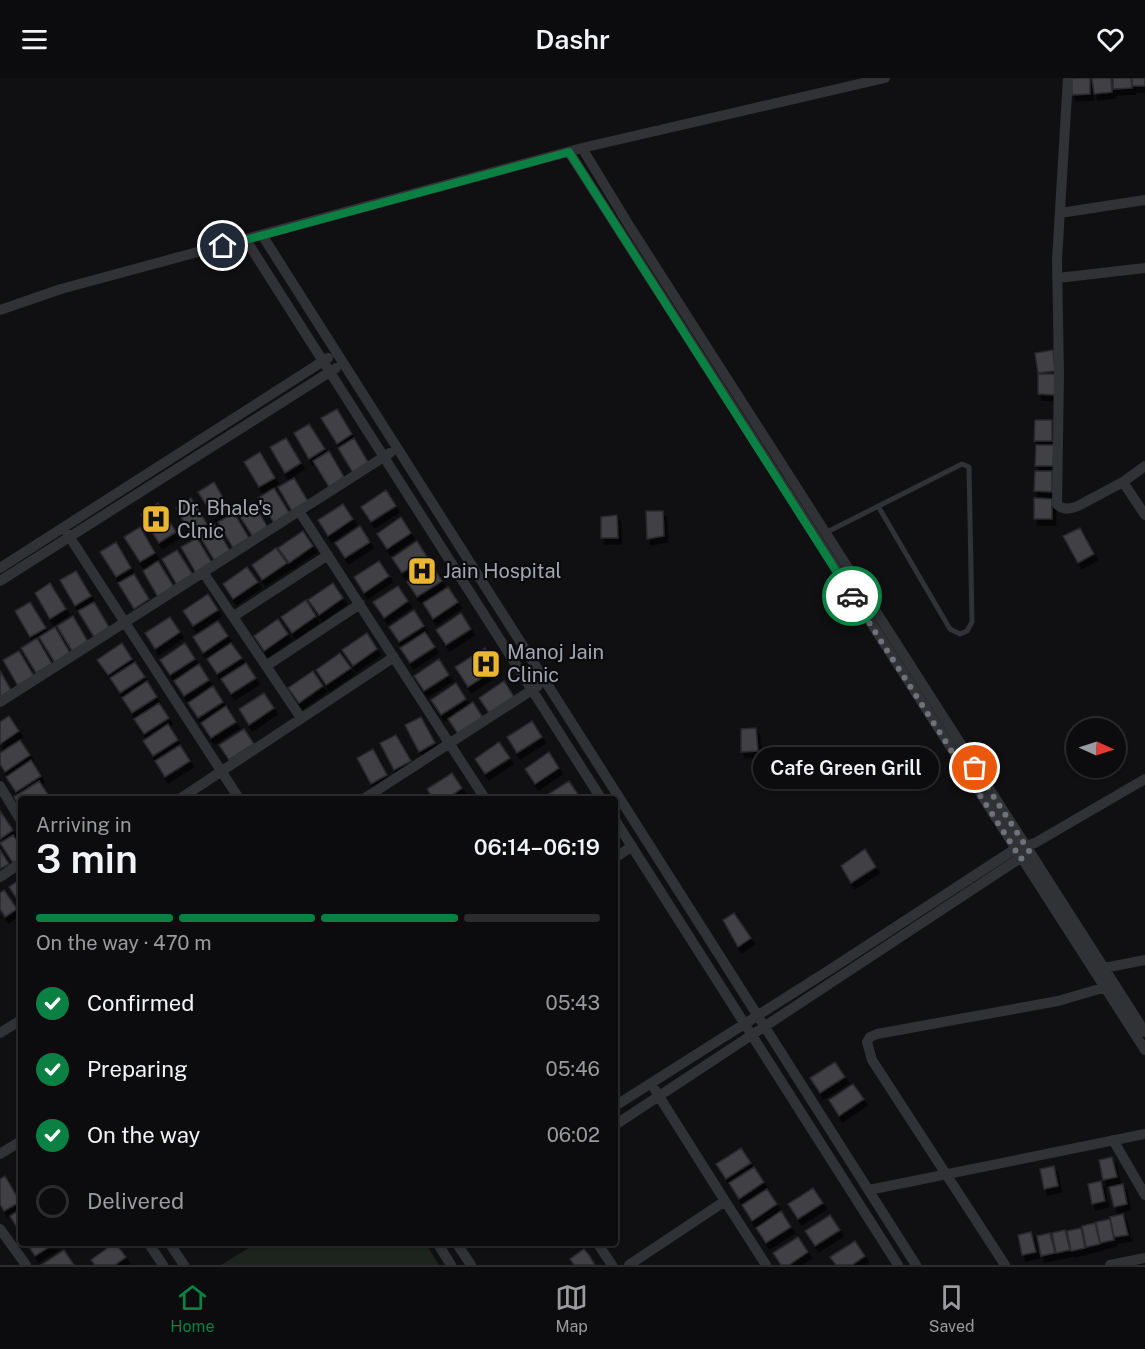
<!DOCTYPE html>
<meta charset="utf-8">
<style>
:root{--surface:#0c0c0e;--page:#151517;--text:#f1f3f6;--muted:#9a9b9e;--line:#2c2c2e;--accent:#0b8043}
body{margin:0;font-family:"Public Sans",sans-serif;background:var(--page);color:var(--text);height:100vh;display:flex;flex-direction:column;font-size:22px;white-space:nowrap}
*{box-sizing:border-box;margin:0}
p{font-size:20px;color:var(--muted)}
.icon{flex:none;width:33px;height:33px;fill:none;stroke:currentColor;stroke-width:2;stroke-linecap:round;stroke-linejoin:round}
.map{position:relative;flex:1;overflow:hidden}
.details{position:absolute;left:18px;top:718px;width:600px;height:450px;display:flex;flex-direction:column;background:var(--surface);border-radius:6px;box-shadow:0 2px 4px #0004,0 0 0 2px var(--line)}
.details>*{flex:none}
.needle{width:39px;rotate:93deg}
.buttons{position:absolute;left:1066px;top:640px;display:grid;gap:12px}
.buttons a{display:grid;place-items:center;width:60px;height:60px;border-radius:50%;background:var(--surface);box-shadow:0 2px 4px #0004,0 0 0 2px var(--line);font-size:30px}
.pin{position:absolute;display:grid;place-items:center;width:51px;height:51px;color:#fff;margin:-26px;border:3px solid #fff;border-radius:50%;box-shadow:0 2px 6px #0007}
.courier{position:absolute;display:grid;place-items:center;width:60px;height:60px;margin:-30px;border:4px solid #0b8043;border-radius:50%;background:#fff;color:#222;box-shadow:0 2px 8px #0007}
.bubble{position:absolute;height:42px;border-radius:21px;background:var(--surface);box-shadow:0 2px 4px #0004,0 0 0 2px var(--line);font-size:20px;font-weight:600;line-height:42px;text-align:center}
.headline em{font-style:normal;font-weight:600}
.headline div{display:flex;flex-direction:column-reverse}
.headline{display:flex;align-items:center;justify-content:space-between;height:102px;padding:0 18px}
h1{font-size:39px;font-weight:600;line-height:45px}
.bar{display:grid;grid-template-columns:repeat(4,1fr);gap:9px 6px;align-content:center;height:72px;padding:0 18px}
.bar i{height:8px;border-radius:4px;background:var(--line)}
.bar .current{background:var(--accent)}
.bar p{grid-column:span 4}
ol{padding:0 18px;list-style:none}
li{display:flex;align-items:center;gap:18px;height:66px}
li p{margin-inline-start:auto}
li .icon{padding:6px;border-radius:50%;background:var(--accent);color:#fff;stroke-width:4}
li:last-child{color:var(--muted)}
li i{width:33px;height:33px;border:3px solid var(--line);border-radius:50%}
header{display:flex;justify-content:space-between;align-items:center;height:78px;padding:0 18px;background:var(--surface);font-size:27px;font-weight:600}
.dock{display:flex;justify-content:space-around;align-items:center;height:84px;border-top:2px solid var(--line);background:var(--surface);font-size:16px;color:var(--muted)}
.dock a{display:grid;justify-items:center;gap:3px}
.dock .current{color:var(--accent)}
.map>svg:first-child{display:block}
</style>
<header><svg class="icon" aria-label="menu" viewBox="0 0 24 24"><path d="M4 6h16M4 12h16M4 18h16"/></svg>Dashr<svg class="icon" aria-label="heart" viewBox="0 0 24 24"><path d="M12 20l-8-8c-3-5 5-10 8-4 3-6 11-1 8 4z"/></svg></header>
<div class="map">
<svg width="1145" height="1187" viewBox="0 0 1145 1187">
<defs>
<filter id="shadow"><feDropShadow dx="3.5" dy="6" stdDeviation="0" flood-color="#0009"/></filter>
</defs>
<rect width="100%" height="100%" fill="#101012"/>
<path fill="#1d241e" d="M255,1166H426L439,1187H221Z"/>
<path fill="#3f4045" stroke="#2a2a2e" stroke-width="1.5" filter="url(#shadow)" d="M1071,0H1090V16L1072,17Z
M1092,0H1111L1112,14L1094,16Z
M1113,0H1131L1132,10L1113,11Z
M1132,0H1145V8H1132Z
M1053,272L1055,293L1038,295L1035,275Z
M1038,296H1056L1055,317L1038,316Z
M337,331L352,356L337,366L321,340Z
M1035,342H1052V363H1034Z
M309,346L325,371L309,381L294,355Z
M286,360L301,385L285,395L270,369Z
M354,360L369,386L353,395L338,370Z
M1036,367H1054L1053,388H1035Z
M329,373L344,399L329,409L313,383Z
M260,374L275,400L259,409L244,384Z
M1035,393H1052V414L1034,413Z
M294,400L309,425L293,435L278,409Z
M214,404L229,430L214,439L198,414Z
M274,410L290,436L274,445L258,420Z
M386,412L396,428L371,444L361,429Z
M191,420L207,446L191,456L176,430Z
M1034,420L1052,421V441H1034Z
M253,424L268,450L253,459L237,434Z
M158,425L176,454L159,465L141,437Z
M343,426L353,441L328,458L318,442Z
M646,433H663L664,458L647,461Z
M234,435L249,460L233,470L218,444Z
M617,437L618,460H601V439Z
M401,439L411,455L387,471L377,456Z
M215,447L230,473L214,482L199,457Z
M360,448L370,464L345,480L335,465Z
M140,449L155,475L140,484L124,459Z
M1080,450L1094,476L1078,485L1063,458Z
M303,453L313,468L289,485L278,470Z
M197,460L212,485L196,495L181,469Z
M417,463L427,479L402,495L392,480Z
M116,464L131,490L116,499L100,474Z
M276,470L287,485L262,502L252,487Z
M177,472L193,497L177,507L162,481Z
M158,483L174,509L158,519L143,493Z
M379,483L389,498L364,515L354,499Z
M432,487L442,503L417,519L407,504Z
M247,489L258,504L233,521L223,506Z
M76,493L91,518L75,528L60,502Z
M134,496L149,521L134,531L118,505Z
M50,505L66,531L50,541L35,515Z
M333,505L343,520L319,537L308,522Z
M398,508L408,523L384,540L373,524Z
M448,509L458,524L433,541L423,525Z
M208,516L218,532L193,548L183,533Z
M306,522L316,538L292,555L281,539Z
M30,524L46,550L30,559L15,533Z
M94,524L109,549L94,559L78,533Z
M414,532L424,548L399,564L389,549Z
M461,535L471,551L446,567L436,552Z
M73,538L88,564L72,573L57,548Z
M170,539L180,554L155,571L145,555Z
M278,541L288,556L264,573L254,558Z
M218,543L228,558L203,575L193,559Z
M55,549L70,575L55,585L39,559Z
M425,554L435,569L410,585L400,570Z
M367,555L377,571L353,588L342,572Z
M37,560L52,586L36,595L21,570Z
M122,565L132,581L108,597L97,582Z
M185,565L195,581L170,597L160,582Z
M231,565L242,580L217,596L207,581Z
M485,570L497,590L468,609L455,589Z
M19,573L34,598L18,608L3,582Z
M340,575L351,590L326,607L316,592Z
M439,581L449,597L424,613L414,598Z
M135,584L145,599L120,615L110,600Z
M246,585L256,600L231,616L221,601Z
M199,586L209,602L184,618L174,603Z
M0,593L11,612L0,619Z
M313,593L323,608L299,625L288,610Z
M147,603L157,619L132,635L122,620Z
M504,603L514,619L489,635L479,620Z
M456,605L466,621L441,637L431,622Z
M213,608L223,624L198,640L188,625Z
M264,615L274,630L249,647L239,631Z
M473,624L483,640L458,656L448,641Z
M159,625L169,640L144,656L134,641Z
M226,628L236,644L211,660L201,645Z
M9,638L19,653L0,666V644Z
M421,639L435,665L419,674L405,647Z
M532,643L542,659L517,675L507,659Z
M168,646L178,662L153,678L143,663Z
M756,650L758,673L741,674V651Z
M244,651L254,666L229,682L219,667Z
M396,657L411,683L394,692L380,665Z
M20,662L30,677L5,694L0,686V675Z
M499,664L510,680L485,696L475,681Z
M180,667L190,683L165,699L155,683Z
M373,671L387,697L371,706L357,680Z
M549,674L559,690L535,706L525,691Z
M31,682L41,698L16,714L6,699Z
M452,695L462,710L445,722H434L427,711Z
M39,703L49,718L43,722H21V730L14,719Z
M569,703L579,718L574,722H545L544,719Z
M0,733L13,752L0,761Z
M13,757L21,768V779L13,785L0,765Z
M865,771L876,789L851,805L841,788Z
M0,772L9,786L0,791Z
M21,801V827L9,809Z
M4,812L17,831L5,839L0,831V815Z
M734,835L751,860L738,869L723,842Z
M835,984L845,999L820,1015L810,1000Z
M853,1006L864,1021L839,1038L829,1022Z
M741,1070L751,1085L726,1101L716,1086Z
M1112,1079L1117,1099L1103,1102L1099,1082Z
M1054,1088L1058,1108L1044,1111L1040,1091Z
M754,1089L764,1104L739,1121L729,1105Z
M5,1098L20,1124L4,1133L0,1126V1101Z
M1101,1103L1105,1123L1092,1126L1088,1106Z
M1123,1106L1127,1126L1114,1129L1109,1109Z
M813,1110L823,1125L798,1141L788,1126Z
M767,1111L777,1126L752,1143L742,1127Z
M21,1131V1152L19,1153L10,1138Z
M781,1133L791,1149L766,1165L756,1150Z
M1123,1136L1128,1157L1114,1159L1110,1139Z
M830,1137L840,1152L815,1168L805,1153Z
M1110,1141L1114,1162L1100,1165L1096,1144Z
M1095,1145L1100,1166L1086,1169L1082,1148Z
M1081,1150L1085,1170L1071,1173L1067,1153Z
M1065,1152L1070,1172L1056,1175L1052,1155Z
M1031,1154L1036,1174L1022,1177L1018,1157Z
M1050,1155L1055,1175L1041,1178L1037,1158Z
M798,1159L808,1174L789,1187H781L773,1175Z
M855,1163L865,1178L852,1187H836L830,1179Z
M27,1166H54L35,1178Z
M113,1166H116L126,1179L115,1187H95L91,1182Z
M584,1171L589,1177L595,1187H574L570,1181Z
M64,1172L74,1187H41L61,1174Z"/>
<g fill="none" stroke-linecap="round" stroke-linejoin="round">
<path stroke="#313236" stroke-width="5" d="M825,455L962,386L969,389L972,544L967,553L960,556L950,551L878,428"/>
<path stroke="#313236" stroke-width="10" d="M1068,0L1057,182L1059,296L1057,426C1063,433 1071,431 1078,428L1123,404L1145,388
M582,70L630,149L1145,954
M569,74L1145,972
M1060,135L1145,122
M262,157L916,1187
M246,162L602,722
M1058,200L1145,190
M0,232L61,211L582,70L885,0
M1123,404L1145,437
M299,433L486,722
M67,455L240,722
M0,490L328,280
M203,494L301,640
M0,503L336,290
M234,538L328,477
M266,588L360,526
M0,624L390,375
M0,708L21,743
M178,722L394,579
M362,722L538,608
M615,742L898,1187
M615,780L632,768
M0,799L21,785
M1104,890L1145,882
M0,955L21,942
M655,1012L725,1123
M615,1028L831,891L1015,771L1035,765L1145,701
M615,1047L1025,777
M1113,1062L1145,1117
M0,1076L21,1063
M869,1112L1145,1056
M0,1151L26,1187
M149,1166L163,1187
M170,1166L184,1187
M438,1166L451,1187
M457,1166L471,1187
M598,1166L612,1187
M629,1187L725,1123L766,1187
M1005,1187L872,982L867,964L870,959L877,956L1058,923L1106,909
M1110,1187L1145,1180"/>
</g>
<g fill="none" stroke-linecap="round" stroke-linejoin="round">
<path stroke="#6f727a" stroke-width="6" stroke-dasharray="0 10.8" d="M852,518L1021,781L1029,773L975,690"/>
<path stroke="#0b8043" stroke-width="8" d="M223,168L569,74L852,518"/>
</g>
<defs>
<g id="hospital-square" transform="scale(1.5)"><rect x="-9" y="-9" width="18" height="18" rx="4" fill="#ebb62f" stroke="#0b0b0d"/><path d="M-5-5h3v3.5h4V-5h3V5h-3V1.5h-4V5h-3Z" fill="#111"/></g>
</defs>
<g fill-rule="evenodd">
<use href="#hospital-square" x="156" y="441"/>
<use href="#hospital-square" x="422" y="493"/>
<use href="#hospital-square" x="486" y="586"/>
</g>
<g text-anchor="middle" dominant-baseline="central" stroke-width="4.5" stroke-linejoin="round" paint-order="stroke">
<g font-size="20" fill="#a2a6b2" stroke="#0b0b0d" text-anchor="start">
<text x="177" y="430">Dr. Bhale's<tspan x="177" dy="23">Clnic</tspan></text>
<text x="443" y="493">Jain Hospital</text>
<text x="507" y="574">Manoj Jain<tspan x="507" dy="23">Clinic</tspan></text>
</g>
</g>
</svg>
<div class="buttons">
<a><svg class="needle" viewBox="-14 -14 28 28"><path d="M0-13l5 13h-10z" fill="#e53935"/><path d="M0 13l5-13h-10z" fill="#9a9b9e"/></svg></a>
</div>
<div class="pin" style="left:975px;top:690px;background:#ea580c"><svg class="icon" aria-label="bag" viewBox="0 0 24 24"><path d="M5 8h14l-1 12H6zM9 8a3 3 0 0 1 6 0"/></svg></div>
<div class="pin" style="left:223px;top:168px;background:#1f2937"><svg class="icon" aria-label="home" viewBox="0 0 24 24"><path d="M3 11l9-7 9 7M6 9v11h12V9"/></svg></div>
<div class="courier" style="left:852px;top:518px"><svg class="icon" aria-label="car" viewBox="0 0 24 24"><path d="M5 17H2v-5l4-1 3-4h7l3 4 3 1v5h-3M9 17h6M6 11h13"/><circle cx="7" cy="17" r="2"/><circle cx="17" cy="17" r="2"/></svg></div>
<div class="bubble" style="left:753px;top:669px;width:186px">Cafe Green Grill</div>
<section class="details">
<div class="headline"><div><h1>3 min</h1><p>Arriving in</p></div><em>06:14–06:19</em></div>
<div class="bar"><i class="current"></i><i class="current"></i><i class="current"></i><i></i><p>On the way · 470 m</p></div>
<ol>
<li><svg class="icon" aria-label="check" viewBox="0 0 24 24"><path d="M5 12l5 5 9-10"/></svg>Confirmed<p>05:43</p></li>
<li><svg class="icon" aria-label="check" viewBox="0 0 24 24"><path d="M5 12l5 5 9-10"/></svg>Preparing<p>05:46</p></li>
<li><svg class="icon" aria-label="check" viewBox="0 0 24 24"><path d="M5 12l5 5 9-10"/></svg>On the way<p>06:02</p></li>
<li><i></i>Delivered</li>
</ol>
</section>
</div>
<nav class="dock">
<a class="current"><svg class="icon" aria-label="home" viewBox="0 0 24 24"><path d="M3 11l9-7 9 7M6 9v11h12V9"/></svg>Home</a>
<a><svg class="icon" aria-label="map" viewBox="0 0 24 24"><path d="M3 6l6-2 6 2 6-2v14l-6 2-6-2-6 2zM9 4v14M15 6v14"/></svg>Map</a>
<a><svg class="icon" aria-label="saved" viewBox="0 0 24 24"><path d="M7 4h10v16l-5-4-5 4z"/></svg>Saved</a>
</nav>
